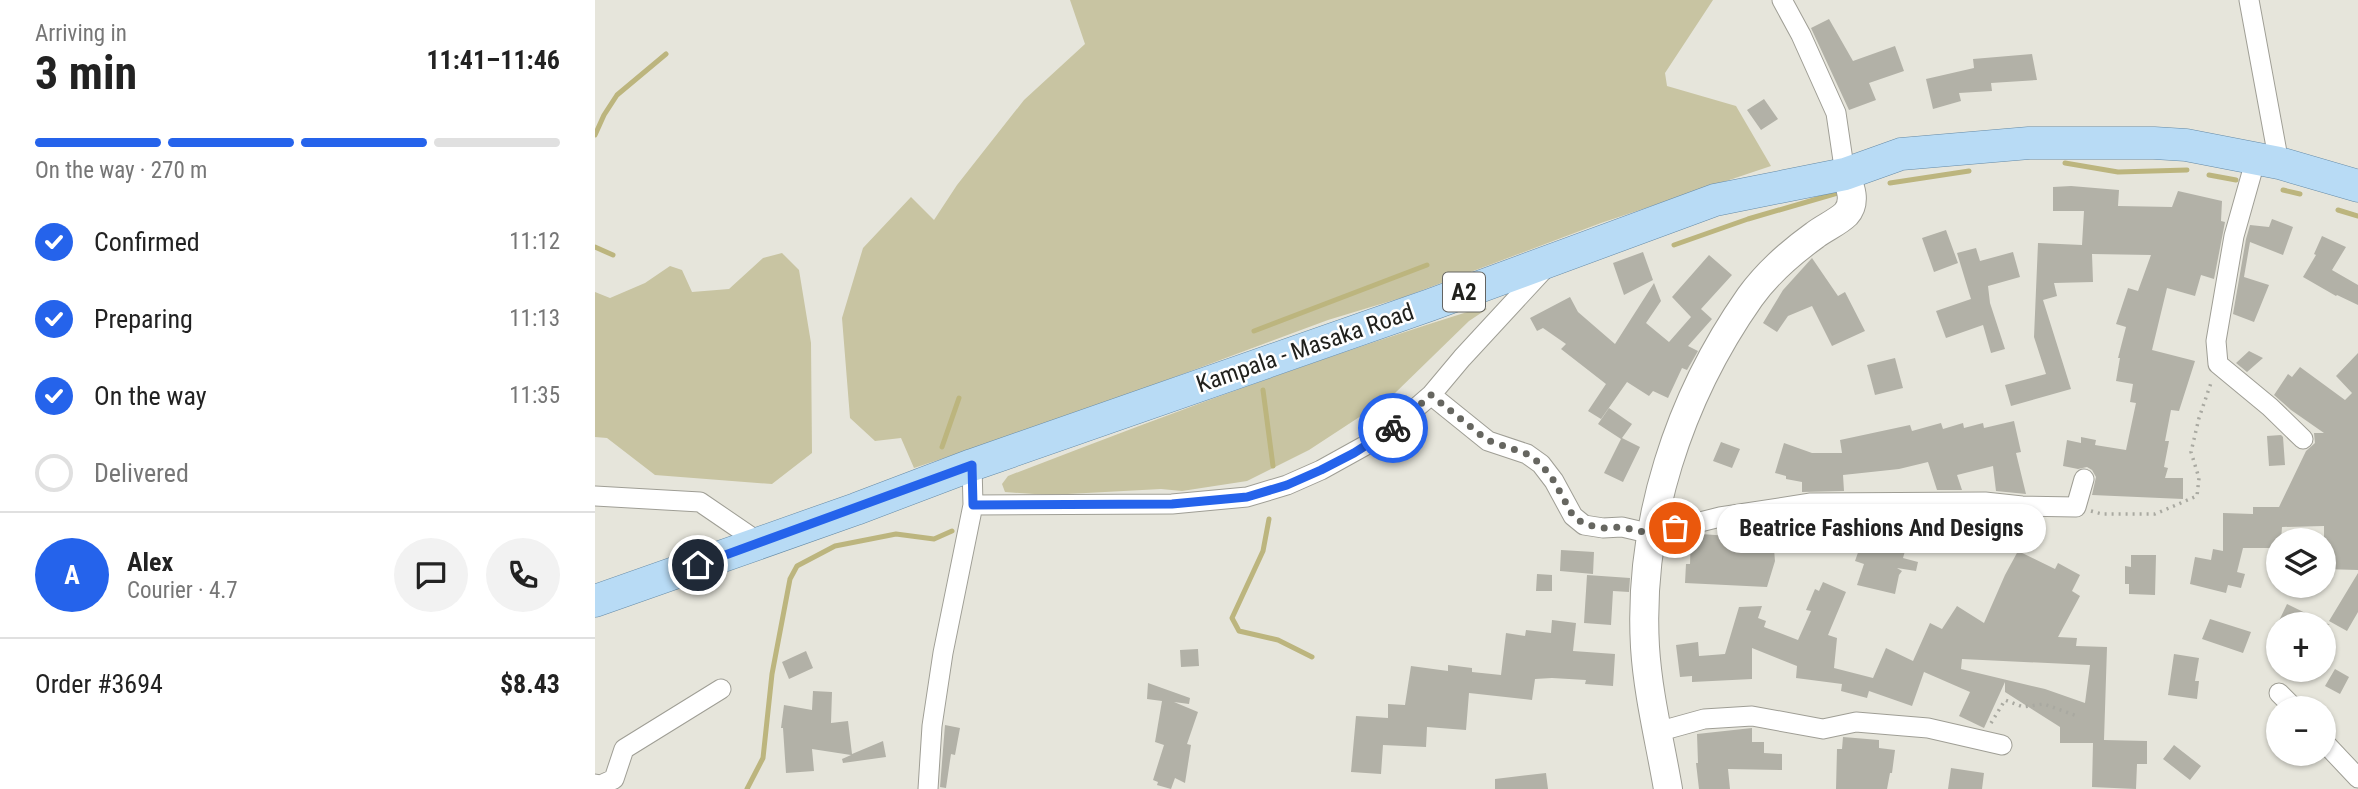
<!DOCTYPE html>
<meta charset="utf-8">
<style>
:root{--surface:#fff;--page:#f2f2f2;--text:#222;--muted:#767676;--line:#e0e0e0;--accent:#2563eb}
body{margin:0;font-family:"Roboto Condensed",sans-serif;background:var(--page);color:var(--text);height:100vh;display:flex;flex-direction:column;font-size:26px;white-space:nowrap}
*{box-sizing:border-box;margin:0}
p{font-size:23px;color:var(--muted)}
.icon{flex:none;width:38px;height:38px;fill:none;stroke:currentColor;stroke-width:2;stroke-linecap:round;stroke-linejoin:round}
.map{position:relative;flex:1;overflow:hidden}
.panel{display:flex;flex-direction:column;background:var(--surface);width:595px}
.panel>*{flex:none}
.controls{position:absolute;left:1671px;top:528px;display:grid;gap:14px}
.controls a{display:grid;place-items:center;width:70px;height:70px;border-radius:50%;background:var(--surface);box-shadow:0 2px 5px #0004;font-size:35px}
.pin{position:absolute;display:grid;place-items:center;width:60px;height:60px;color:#fff;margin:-30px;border:4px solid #fff;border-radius:50%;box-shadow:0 2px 7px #0007}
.courier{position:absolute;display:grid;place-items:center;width:70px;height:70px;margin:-35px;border:5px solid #2563eb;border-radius:50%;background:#fff;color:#222;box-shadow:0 2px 9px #0007}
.bubble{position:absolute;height:49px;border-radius:24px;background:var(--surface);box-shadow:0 2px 5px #0004;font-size:23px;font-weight:700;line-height:49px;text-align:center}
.headline em{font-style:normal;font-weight:700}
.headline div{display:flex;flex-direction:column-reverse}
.headline{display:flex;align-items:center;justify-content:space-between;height:119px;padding:0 35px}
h1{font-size:46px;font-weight:700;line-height:52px}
.bar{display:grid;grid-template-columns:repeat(4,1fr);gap:10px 7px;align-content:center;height:84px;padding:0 35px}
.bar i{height:9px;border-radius:5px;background:var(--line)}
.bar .active{background:var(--accent)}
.bar p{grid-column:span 4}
.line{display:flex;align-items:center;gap:18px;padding:0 35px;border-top:2px solid var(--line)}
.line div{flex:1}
.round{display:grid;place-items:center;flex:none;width:74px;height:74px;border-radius:37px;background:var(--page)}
ol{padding:0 35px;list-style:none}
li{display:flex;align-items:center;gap:21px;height:77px}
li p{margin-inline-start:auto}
li .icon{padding:7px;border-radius:50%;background:var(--accent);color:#fff;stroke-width:4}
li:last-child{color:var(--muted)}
li i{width:38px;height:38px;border:4px solid var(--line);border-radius:50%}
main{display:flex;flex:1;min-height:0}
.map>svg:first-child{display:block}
</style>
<main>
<section class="panel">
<div class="headline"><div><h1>3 min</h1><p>Arriving in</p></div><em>11:41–11:46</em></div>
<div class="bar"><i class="active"></i><i class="active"></i><i class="active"></i><i></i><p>On the way · 270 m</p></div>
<ol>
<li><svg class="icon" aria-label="check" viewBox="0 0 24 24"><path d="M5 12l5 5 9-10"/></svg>Confirmed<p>11:12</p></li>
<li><svg class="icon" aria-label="check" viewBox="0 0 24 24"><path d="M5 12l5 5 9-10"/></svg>Preparing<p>11:13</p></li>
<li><svg class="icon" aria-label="check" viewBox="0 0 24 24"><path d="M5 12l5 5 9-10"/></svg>On the way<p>11:35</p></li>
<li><i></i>Delivered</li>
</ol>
<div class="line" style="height:126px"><b class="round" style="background:var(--accent);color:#fff">A</b><div><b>Alex</b><p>Courier · 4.7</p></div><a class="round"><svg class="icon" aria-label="chat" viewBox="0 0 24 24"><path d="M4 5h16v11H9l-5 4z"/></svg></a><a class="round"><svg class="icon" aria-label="phone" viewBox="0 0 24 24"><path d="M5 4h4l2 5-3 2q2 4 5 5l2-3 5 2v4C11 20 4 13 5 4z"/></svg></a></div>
<div class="line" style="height:91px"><div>Order #3694</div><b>$8.43</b></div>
</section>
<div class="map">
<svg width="1763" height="789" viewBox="0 0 1763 789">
<rect width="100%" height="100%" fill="#e6e5db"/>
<path fill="#c8c4a2" d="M475,0H1118L1070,73L1072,86L1141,106L1176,166L1006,223L809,297L733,320L467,419L319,468L306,438L280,441L255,418L247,318L268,248L316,197L339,220L362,185L429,100L490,44Z
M187,253L204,270L216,343L217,453L177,484L60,475L12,438L0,437V292L15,298L50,283L75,266L87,270L97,292L134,289L168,258Z
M888,307L892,309L874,321L798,395L714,450L652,481L587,491L566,489L454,495L410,492L407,484L413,476C570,415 727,357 888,307Z"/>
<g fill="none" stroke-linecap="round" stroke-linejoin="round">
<path stroke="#bcb57e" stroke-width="5" d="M0,135L9,115L22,95L71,54
M1470,163L1523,172L1592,170
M1614,175L1641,180
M1295,183L1374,171
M1688,190L1705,194
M1743,210L1763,216
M1079,245L1153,219L1246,192
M0,247L18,255
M659,331L832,265
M668,390L678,466
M347,447L364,398
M674,519L668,551L637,618L644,631L683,640L717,657
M152,789L168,758L177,674L195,579L202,566L240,546L301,534L339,539L357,531"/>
</g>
<path fill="#b2b1a7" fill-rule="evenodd" d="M1234,19L1258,61L1300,46L1309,71L1274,83L1281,100L1254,110L1216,28Z
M1437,54L1442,80L1396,83L1397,91L1364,93L1366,101L1338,109L1331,79L1379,68L1378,59Z
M1169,99L1183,119L1166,130L1152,110Z
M1476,186L1524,190L1523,206L1577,207L1583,191L1627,201L1626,221L1630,222L1619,279L1606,275L1600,296L1572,288L1557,350L1600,361L1584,411L1576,410L1570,441H1574L1569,467L1573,468L1570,478H1588V499L1497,495L1501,477L1497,470L1492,467L1483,469L1468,466L1472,440L1486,443V437L1501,440L1500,445L1531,450L1541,403L1535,402L1538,384L1521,381L1525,358H1523L1531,327L1521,324L1533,288L1543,291L1556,255L1497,254L1498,282L1459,283L1462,296L1448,300L1476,389L1416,406L1410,385L1451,374L1439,337L1443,243L1487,245L1489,211H1458V187Z
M1677,219L1698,227L1688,255L1655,242L1649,277L1674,285L1659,322L1638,314L1651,239L1655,225L1674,227Z
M1351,230L1363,263L1339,272L1327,238Z
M1727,236L1751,247L1737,270L1763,285V305L1742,295L1741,296L1708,277L1721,255L1719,254Z
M1381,248L1385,261L1418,252L1425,277L1393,286L1395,303L1410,349L1396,353L1388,325L1351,338L1341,311L1376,299L1362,253Z
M1048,252L1058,280L1029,295L1018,263Z
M1114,255L1137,275L1106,309L1117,319L1093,346L1103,351L1092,370L1087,368L1073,398L1058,391L1054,396L1032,382L1006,419L993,411L1011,384L966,349L971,344L948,328L942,331L935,318L975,297L983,312L1020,344L1059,283L1066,301L1051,323L1074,342L1096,317L1077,297Z
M1217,258L1243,296L1250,292L1270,331L1237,346L1217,306L1193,316L1182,332L1168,323L1188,290Z
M1654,351L1668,358L1652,372L1641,363Z
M1763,353V570L1729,569V526L1687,527L1686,541H1684V548H1648L1642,572L1650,574L1646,588L1633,585L1631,593L1595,584L1600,557L1616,560L1618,549L1628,551V513L1658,514V507H1684L1711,451L1720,443L1719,433H1729L1696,410L1679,395L1693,374L1697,377L1705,367L1750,400L1757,393L1741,376Z
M1300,358L1308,388L1280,395L1272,365Z
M1014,408L1037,424L1027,438L1045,447L1028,482L1009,473L1026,439L1003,424Z
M1419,421L1426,452L1421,453L1431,494L1401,491L1398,466L1362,475L1367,490H1342L1333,462L1304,469L1248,475L1249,491L1207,492V482L1191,479V476L1180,473L1189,443L1217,453H1247L1245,440L1315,425L1317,431L1346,423L1348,429L1368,423L1369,428L1388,423L1389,428Z
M1686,435L1688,437L1690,465L1674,466L1672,436Z
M1126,442L1145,449L1137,468L1118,461Z
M1217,515H1236L1237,529H1207V517Z
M1106,534L1134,536V540L1178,537L1180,561L1172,587L1090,583L1091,564H1095L1096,537Z
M1266,544L1287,551L1288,546L1310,551L1308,558L1323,562L1321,571L1302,568L1307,571L1304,575L1300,594L1262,585L1269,564L1260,561Z
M966,550L999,552L998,574L965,571Z
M1423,551L1460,569L1463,563L1485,575L1477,591L1485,596L1463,637L1482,638L1481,646L1512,647L1509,740L1552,741V764H1542L1541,789L1497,787L1498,743H1465V727L1410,692V682L1389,728L1364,716L1375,692L1329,672L1317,706L1274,691L1272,698L1246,691L1247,684L1201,678L1202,666L1157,648V679L1097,682V676L1085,677L1081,645L1103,642L1104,656L1130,654L1144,607L1167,606L1163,618L1171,621L1169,627L1203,640L1216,611L1211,610L1220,589L1224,591L1228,582L1251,592L1233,635L1242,638L1239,668L1278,678L1291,648L1318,661L1335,623L1347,629L1362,606L1389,623L1410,575ZM1367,659L1495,665L1490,703L1450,689L1366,669Z
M1536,555H1561L1560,595L1534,594V584H1530V566L1536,567Z
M1763,573V612L1752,631L1734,621Z
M942,574L957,575V591H941Z
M992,575L1035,578L1034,592L1018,591L1016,625L989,623Z
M1692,604L1735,625H1682Z
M1615,619L1656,632L1648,653L1607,639Z
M957,620L981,623L978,651L1020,654L1018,686L990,684L991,680L957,678L940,679L937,700L874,693L871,730L832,727L831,747L788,745L786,774L756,772L761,716L793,718V704L810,705L816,666L853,671V665L877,668V672L906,675L911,633L930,636L931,630L956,633Z
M603,649L604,666L586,667L585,650Z
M211,651L218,668L194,679L187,662Z
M1579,654L1604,658L1600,681H1604L1602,699L1573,695Z
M1740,669L1754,677L1745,694L1730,686Z
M553,683L595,698L594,704L579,702L603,712L592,744L596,745L590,783L580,778L576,789L562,785L563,782L558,780L569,745L560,742L567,701L552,699Z
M218,691L237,692L236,723L253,721L257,754L288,741L291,757L248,763L247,759L256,755L217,749L219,771L191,773L188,728H186L189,705L217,710Z
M350,725L365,728L360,755L356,754L351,788L345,787Z
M1157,728V742H1169V753L1187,754V770L1133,769L1135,789H1104L1101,763H1103L1102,734Z
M1248,737L1284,740V748L1300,750L1297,773H1295L1292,789H1241L1242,749H1247Z
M1579,745L1606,766L1595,780L1568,759Z
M1356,768L1389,773L1387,789H1353Z
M951,773L953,789H900V779Z"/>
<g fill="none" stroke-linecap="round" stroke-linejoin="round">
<g stroke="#9f9e95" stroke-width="21">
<path id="street" d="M1187,0L1206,35L1241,113L1250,174
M1654,0L1684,163
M1661,158L1639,236L1621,341L1623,364L1675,407L1708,439
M836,395L893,441L932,454L946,464L959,481L978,516L989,525L1008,528L1027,527L1057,534L1125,517L1216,503L1390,502L1427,506L1481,507L1489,479
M0,496L105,502L165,543
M378,505L577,504L652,497L692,485L726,470L791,434L836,395L867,358L952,266
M1684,693L1700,709
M1062,732L1109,719L1157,716L1228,729L1261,722L1333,728L1407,745
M1729,742L1763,778
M0,784L6,785L19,779L29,749L126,689
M333,789L337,726L348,653L378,505L377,465"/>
</g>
<g stroke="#9f9e95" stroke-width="30">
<path id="secondary" d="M1073,789C1065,742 1053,695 1050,647C1043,523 1084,398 1155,297C1173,272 1195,253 1220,235C1229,228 1243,222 1251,214C1262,202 1255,186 1250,174"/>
</g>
<g stroke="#658aa6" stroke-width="33">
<path id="primary" d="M0,601L261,509L377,465L835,305L1120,200L1250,174L1306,154L1434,143H1559L1591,145L1684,163L1763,186"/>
</g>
<path stroke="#a9a9a1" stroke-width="3.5" stroke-dasharray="2 5" stroke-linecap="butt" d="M1496,511L1507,514H1560L1602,496L1604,478L1596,452L1604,418L1617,380
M1396,723L1410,700L1428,707L1449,704L1482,716"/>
<use href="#street" stroke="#fff" stroke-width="19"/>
<use href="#secondary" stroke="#fff" stroke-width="28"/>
<use href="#primary" stroke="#b8dbf5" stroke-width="32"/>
</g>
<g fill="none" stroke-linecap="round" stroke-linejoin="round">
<path stroke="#666660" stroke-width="7" stroke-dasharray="0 12.6" d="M798,428L836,395L892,440L932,454L946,464L959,481L978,516L989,524L1008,528L1027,527L1057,534L1080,528"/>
<path stroke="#2563eb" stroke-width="9" d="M103,565L377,465L378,505L577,504L652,497L692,485L726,470L759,453L798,428"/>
</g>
<g text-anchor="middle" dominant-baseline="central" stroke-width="5" stroke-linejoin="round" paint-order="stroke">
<rect fill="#fff" stroke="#646461" stroke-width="2" x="848" y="272.5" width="42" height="39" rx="5"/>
<g font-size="23" font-weight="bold" fill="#21211d">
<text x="869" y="292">A2</text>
</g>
<g font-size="24" fill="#21211d" stroke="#fff">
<text transform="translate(710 348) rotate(-19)">Kampala - Masaka Road</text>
</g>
</g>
</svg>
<div class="controls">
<a><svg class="icon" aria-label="layers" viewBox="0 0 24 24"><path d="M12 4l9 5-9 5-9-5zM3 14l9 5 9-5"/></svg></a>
<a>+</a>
<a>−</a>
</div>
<div class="pin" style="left:1080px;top:528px;background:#ea580c"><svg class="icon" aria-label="bag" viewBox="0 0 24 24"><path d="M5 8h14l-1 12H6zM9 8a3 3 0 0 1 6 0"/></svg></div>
<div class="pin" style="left:103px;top:565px;background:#1f2937"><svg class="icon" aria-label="home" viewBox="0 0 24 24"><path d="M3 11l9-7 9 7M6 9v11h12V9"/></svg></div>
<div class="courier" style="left:798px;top:428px"><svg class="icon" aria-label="bike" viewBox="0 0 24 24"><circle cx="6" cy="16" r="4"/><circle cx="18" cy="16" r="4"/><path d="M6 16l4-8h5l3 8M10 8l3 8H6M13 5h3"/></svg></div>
<div class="bubble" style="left:1122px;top:504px;width:329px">Beatrice Fashions And Designs</div>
</div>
</main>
